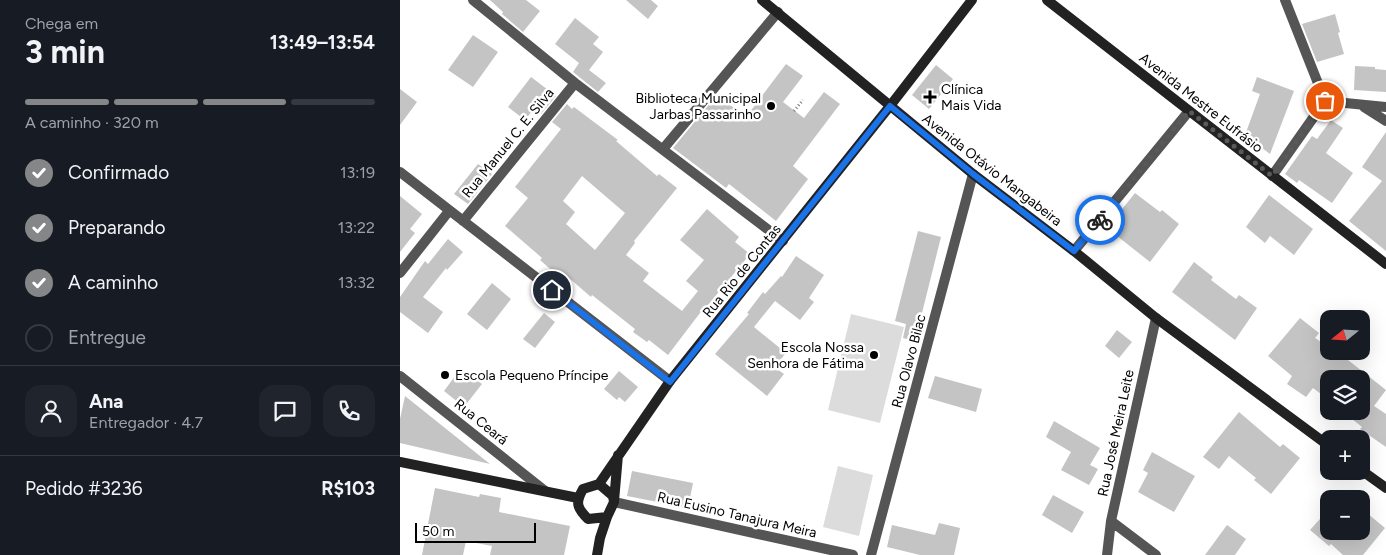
<!DOCTYPE html>
<html lang="pt">
<meta charset="utf-8">
<style>
:root{--surface:#171b24;--page:#20242c;--text:#f1f3f6;--muted:#9ea1a6;--line:#363941;--accent:#858687}
body{margin:0;font-family:Figtree,sans-serif;background:var(--page);color:var(--text);height:100vh;display:flex;flex-direction:column;font-size:19px;white-space:nowrap}
*{box-sizing:border-box;margin:0}
p{font-size:16px;color:var(--muted)}
.icon{flex:none;width:28px;height:28px;fill:none;stroke:currentColor;stroke-width:2;stroke-linecap:round;stroke-linejoin:round}
.map{position:relative;flex:1;overflow:hidden}
.drawer{display:flex;flex-direction:column;background:var(--surface);width:400px}
.drawer>*{flex:none}
.needle{width:32px;rotate:252deg}
.fabs{position:absolute;left:920px;top:310px;display:grid;gap:10px}
.fabs a{display:grid;place-items:center;width:50px;height:50px;border-radius:10px;background:var(--surface);box-shadow:0 5px 20px #0002;font-size:25px}
.scale{position:absolute;left:15px;bottom:12px;width:121px;box-sizing:border-box;padding-left:5px;border:2px solid #000;border-top:0;font-size:14px;line-height:18px;white-space:nowrap;color:#000;-webkit-text-stroke:4px #fff;paint-order:stroke}
.pin{position:absolute;display:grid;place-items:center;width:42px;height:42px;color:#fff;margin:-21px;border:2px solid #fff;border-radius:50%;box-shadow:0 1px 5px #0007}
.courier{position:absolute;display:grid;place-items:center;width:50px;height:50px;margin:-25px;border:4px solid #1a73e8;border-radius:50%;background:#fff;color:#222;box-shadow:0 1px 6px #0007}
.head em{font-style:normal;font-weight:700}
.head div{display:flex;flex-direction:column-reverse}
.head{display:flex;align-items:center;justify-content:space-between;height:85px;padding:0 25px}
h1{font-size:32px;font-weight:700;line-height:38px}
.bar{display:grid;grid-template-columns:repeat(4,1fr);gap:8px 5px;align-content:center;height:60px;padding:0 25px}
.bar i{height:6px;border-radius:4px;background:var(--line)}
.bar .selected{background:var(--accent)}
.bar p{grid-column:span 4}
.line{display:flex;align-items:center;gap:12px;padding:0 25px;border-top:1px solid var(--line)}
.line div{flex:1}
.round{display:grid;place-items:center;flex:none;width:52px;height:52px;border-radius:15px;background:var(--page)}
ol{padding:0 25px;list-style:none}
li{display:flex;align-items:center;gap:15px;height:55px}
li p{margin-inline-start:auto}
li .icon{padding:5px;border-radius:50%;background:var(--accent);color:#fff;stroke-width:4}
li:last-child{color:var(--muted)}
li i{width:28px;height:28px;border:2px solid var(--line);border-radius:50%}
main{display:flex;flex:1;min-height:0}
.map>svg:first-child{display:block}
</style>
<main>
<section class="drawer">
<div class="head"><div><h1>3 min</h1><p>Chega em</p></div><em>13:49–13:54</em></div>
<div class="bar"><i class="selected"></i><i class="selected"></i><i class="selected"></i><i></i><p>A caminho · 320 m</p></div>
<ol>
<li><svg class="icon" aria-label="check" viewBox="0 0 24 24"><path d="M5 12l5 5 9-10"/></svg>Confirmado<p>13:19</p></li>
<li><svg class="icon" aria-label="check" viewBox="0 0 24 24"><path d="M5 12l5 5 9-10"/></svg>Preparando<p>13:22</p></li>
<li><svg class="icon" aria-label="check" viewBox="0 0 24 24"><path d="M5 12l5 5 9-10"/></svg>A caminho<p>13:32</p></li>
<li><i></i>Entregue</li>
</ol>
<div class="line" style="height:90px"><a class="round"><svg class="icon" aria-label="person" viewBox="0 0 24 24"><circle cx="12" cy="8" r="4"/><path d="M4 21q1-7 8-7t8 7"/></svg></a><div><b>Ana</b><p>Entregador · 4.7</p></div><a class="round"><svg class="icon" aria-label="chat" viewBox="0 0 24 24"><path d="M4 5h16v11H9l-5 4z"/></svg></a><a class="round"><svg class="icon" aria-label="phone" viewBox="0 0 24 24"><path d="M5 4h4l2 5-3 2q2 4 5 5l2-3 5 2v4C11 20 4 13 5 4z"/></svg></a></div>
<div class="line" style="height:65px"><div>Pedido #3236</div><b>R$103</b></div>
</section>
<div class="map">
<svg width="986" height="555" viewBox="0 0 986 555">
<rect width="100%" height="100%" fill="#fff"/>
<path fill="#dcdcdc" d="M451,314L504,327L480,423L428,410Z
M438,466L473,475L459,536L423,527Z"/>
<path fill="#c4c4c4" fill-rule="evenodd" d="M90,0H126L140,11L123,32L102,14L103,12Z
M226,0H251L258,6L248,19Z
M935,14L940,32L938,33L944,54L917,62L902,24Z
M175,18L199,37L193,44L203,52L189,70L206,83L198,92L173,72L179,63L155,44Z
M73,35L98,52L73,87L48,70Z
M386,64L403,76L383,102L404,118L424,92L440,104L393,166L408,179L376,221L329,184L326,188L273,148L317,95L346,117Z
M536,65L553,79L529,109L512,95Z
M955,66L975,67V69L986,70V92L954,90Z
M131,77L156,96L141,114L133,110L125,120L108,107Z
M857,77L894,91L870,154L845,135L860,94L852,91Z
M0,89L17,102L0,125Z
M167,104L172,109L174,107L218,140L216,141L257,176L259,174L277,188L234,241L235,243L226,255L249,273L243,281L282,311L298,291L286,281L304,260L280,240L307,209L339,237L335,242L350,254L304,310L303,309L268,355L249,340L247,342L233,332L235,329L192,295L191,297L161,271L157,275L140,260L142,258L105,226L128,198L115,187L161,129L152,122ZM182,176L225,213L195,250L166,224L175,212L163,201Z
M931,120L943,128L926,153L953,173L932,203L899,180L897,183L885,174L912,136L917,139Z
M986,132V251L949,221L982,181L962,167Z
M78,164L92,174L68,204L54,194Z
M735,193L760,212L762,210L779,224L750,262L707,228Z
M869,195L913,229L894,255L870,236L865,243L846,227Z
M0,196L22,214L10,229L15,233L0,252Z
M518,231L541,237L515,341L503,338L506,324L495,321Z
M48,239L63,252L47,270L46,268L23,297L43,312L28,333L0,312V297L25,261L28,264Z
M396,256L424,275L409,298L414,302L400,320L375,301L354,327L386,353L374,367L384,374L367,396L315,354L349,314L347,313L363,292L365,294L381,276L382,277Z
M794,262L813,277L811,280L836,299L839,295L857,308L835,340L772,292Z
M92,283L111,299L87,330L67,314Z
M144,313L155,322L135,348L123,339Z
M900,318L919,333L915,338L929,347V351H935L948,360L986,390L974,406L986,414V447L960,429L962,427L942,411H961V379H929V400L913,388L906,397L887,384L892,376L868,356Z
M717,330L732,342L719,358L705,346Z
M61,368L82,384L64,407L44,391Z
M219,371L238,387L225,402L219,397L217,400L204,389Z
M535,376L582,389L576,412L528,398Z
M5,396L90,464L0,443V419Z
M839,412L880,447L883,444L900,458L871,494L854,480L856,478L829,456L819,469L803,457Z
M654,421L700,448L690,465L698,469L689,485L661,470L671,452L646,437Z
M752,452L795,476L774,512L738,492L748,473L743,470Z
M232,471L293,483L288,508L227,496Z
M35,488L79,497L80,494L101,498L99,512L170,526L164,555H90L92,546L66,541L63,555H22Z
M653,495L684,512L672,533L642,515Z
M961,508L985,528L963,555H943L931,544L929,546L910,530L929,509V531H961Z
M539,523L560,528L554,555H520L487,547L492,525L535,535Z
M827,525L846,539L835,555H805Z"/>
<g fill="none" stroke-linecap="round" stroke-linejoin="round">
<path stroke="#777" stroke-width="3" stroke-dasharray="1 2.5" stroke-linecap="butt" d="M394,111L403,100"/>
<path stroke="#555" stroke-width="10" d="M73,0L175,83L383,241
M885,0L925,101
M925,101L986,107
M964,107L986,121
M263,149L378,12
M0,172L270,381
M872,176L925,101
M63,221L175,83
M674,251L789,111
M0,273L49,211
M0,376L145,491
M214,502L453,555
M711,521L756,555
M471,555L573,174
M707,555L711,521L756,318"/>
<path stroke="#222" stroke-width="10" d="M362,0L573,174L674,251L756,318L929,446
M647,0L986,264
M0,462L178,498
M961,470L986,488
M199,484L270,381L490,106L572,0
M199,484L213,496L214,502L207,517L188,519C177,508 175,503 183,489Z
M214,501L218,455
M197,555L200,538L207,517"/>
</g>
<g fill="none" stroke-linecap="round" stroke-linejoin="round">
<path stroke="#595959" stroke-width="5" stroke-dasharray="0 9" d="M700,220L789,111L872,176L925,101"/>
<path stroke="#1a73e8" stroke-width="6" d="M152,290L270,382L490,106L573,174L674,251L700,220"/>
</g>
<g fill="#000" stroke="#fff" stroke-width="2">
<path d="M527.5 89.5h5v5h5v5h-5v5h-5v-5h-5v-5h5z"/>
<circle cx="371" cy="106" r="5"/>
<circle cx="474" cy="355" r="5"/>
<circle cx="45" cy="375" r="5"/>
</g>
<g text-anchor="middle" dominant-baseline="central" stroke-width="5" stroke-linejoin="round" paint-order="stroke">
<g font-size="14" fill="#000" stroke="#fff" text-anchor="start">
<text x="541" y="89">Clínica<tspan x="541" dy="16">Mais Vida</tspan></text>
<text x="361" y="98" text-anchor="end">Biblioteca Municipal<tspan x="361" dy="16">Jarbas Passarinho</tspan></text>
<text x="464" y="347" text-anchor="end">Escola Nossa<tspan x="464" dy="16">Senhora de Fátima</tspan></text>
<text x="55" y="375">Escola Pequeno Príncipe</text>
</g>
<g font-size="14" fill="#000" stroke="#fff">
<text transform="translate(801 103) rotate(38)">Avenida Mestre Eufrásio</text>
<text transform="translate(108 143) rotate(-51)">Rua Manuel C. E. Silva</text>
<text transform="translate(592 170) rotate(38)">Avenida Otávio Mangabeira</text>
<text transform="translate(342 271) rotate(-51)">Rua Rio de Contas</text>
<text transform="translate(509 361) rotate(-75)">Rua Olavo Bilac</text>
<text transform="translate(81 422) rotate(39)">Rua Ceará</text>
<text transform="translate(716 433) rotate(-78)">Rua José Meira Leite</text>
<text transform="translate(337 515) rotate(13)">Rua Eusino Tanajura Meira</text>
</g>
</g>
</svg>
<div class="fabs">
<a><svg class="needle" viewBox="-14 -14 28 28"><path d="M0-13l5 13h-10z" fill="#e53935"/><path d="M0 13l5-13h-10z" fill="#9ea1a6"/></svg></a>
<a><svg class="icon" aria-label="layers" viewBox="0 0 24 24"><path d="M12 4l9 5-9 5-9-5zM3 14l9 5 9-5"/></svg></a>
<a>+</a>
<a>−</a>
</div>
<div class="scale">50 m</div>
<div class="pin" style="left:925px;top:101px;background:#ea580c"><svg class="icon" aria-label="bag" viewBox="0 0 24 24"><path d="M5 8h14l-1 12H6zM9 8a3 3 0 0 1 6 0"/></svg></div>
<div class="pin" style="left:152px;top:290px;background:#1f2937"><svg class="icon" aria-label="home" viewBox="0 0 24 24"><path d="M3 11l9-7 9 7M6 9v11h12V9"/></svg></div>
<div class="courier" style="left:700px;top:220px"><svg class="icon" aria-label="bike" viewBox="0 0 24 24"><circle cx="6" cy="16" r="4"/><circle cx="18" cy="16" r="4"/><path d="M6 16l4-8h5l3 8M10 8l3 8H6M13 5h3"/></svg></div>
</div>
</main>
